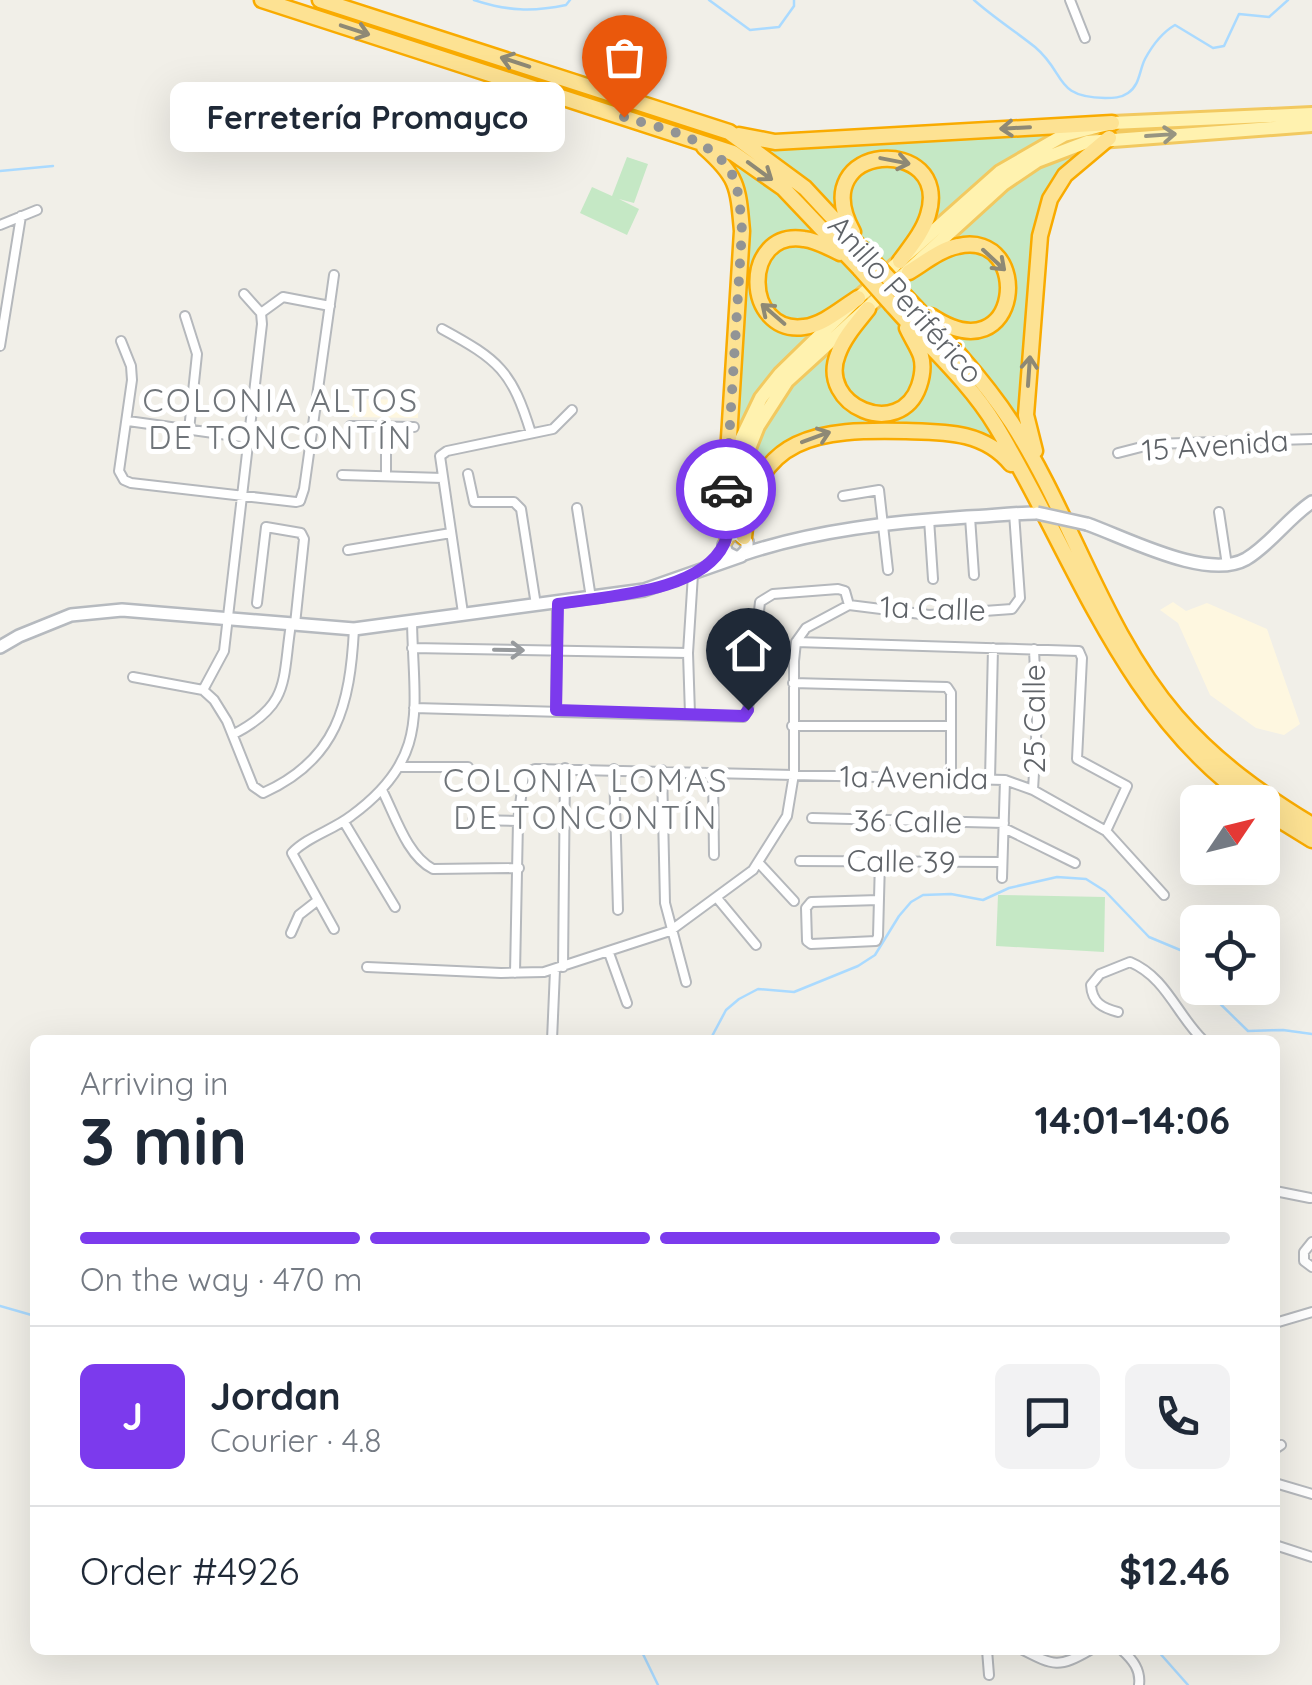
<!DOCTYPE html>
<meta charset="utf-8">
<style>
:root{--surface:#fff;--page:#f2f2f3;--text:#1f2937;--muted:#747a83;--line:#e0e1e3;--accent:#7c3aed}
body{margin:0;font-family:Quicksand,sans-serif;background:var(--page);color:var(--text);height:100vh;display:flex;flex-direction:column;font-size:38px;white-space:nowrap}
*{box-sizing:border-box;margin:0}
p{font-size:32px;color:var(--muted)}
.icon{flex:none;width:55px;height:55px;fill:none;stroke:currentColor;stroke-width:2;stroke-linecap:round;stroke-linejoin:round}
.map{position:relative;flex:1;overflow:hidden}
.panel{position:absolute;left:30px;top:1035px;width:1250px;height:620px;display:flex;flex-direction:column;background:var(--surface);border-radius:15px;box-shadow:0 10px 40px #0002}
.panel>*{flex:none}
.needle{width:65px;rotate:55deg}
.buttons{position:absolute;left:1180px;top:785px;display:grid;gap:20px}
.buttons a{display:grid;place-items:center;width:100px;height:100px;border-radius:15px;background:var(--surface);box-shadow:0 10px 40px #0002;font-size:50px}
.pin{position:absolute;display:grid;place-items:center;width:85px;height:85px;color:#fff;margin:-102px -42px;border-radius:50% 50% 50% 0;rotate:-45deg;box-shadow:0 0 10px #0007}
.pin .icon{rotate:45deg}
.courier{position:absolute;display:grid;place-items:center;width:100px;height:100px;margin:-50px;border:8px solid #7c3aed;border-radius:50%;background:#fff;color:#222;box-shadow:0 2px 12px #0007}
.bubble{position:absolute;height:70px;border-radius:15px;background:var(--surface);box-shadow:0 10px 40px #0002;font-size:32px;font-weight:700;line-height:70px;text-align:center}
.headline em{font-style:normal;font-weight:700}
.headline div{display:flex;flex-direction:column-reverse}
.headline{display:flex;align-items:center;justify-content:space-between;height:170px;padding:0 50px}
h1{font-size:65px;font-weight:700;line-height:75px}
.bar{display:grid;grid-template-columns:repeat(4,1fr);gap:15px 10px;align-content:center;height:120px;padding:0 50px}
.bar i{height:12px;border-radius:8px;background:var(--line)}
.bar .selected{background:var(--accent)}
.bar p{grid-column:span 4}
.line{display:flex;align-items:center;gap:25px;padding:0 50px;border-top:2px solid var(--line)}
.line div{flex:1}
.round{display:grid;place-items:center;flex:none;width:105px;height:105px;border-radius:15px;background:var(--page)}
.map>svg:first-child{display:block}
</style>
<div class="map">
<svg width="1312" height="1685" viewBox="0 0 1312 1685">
<rect width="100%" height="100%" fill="#f1efe8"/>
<path fill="#fef7e0" d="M353,399L418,400V418L352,417Z
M1173,602L1186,611L1207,603L1267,629L1300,724L1284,735L1256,728L1210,695L1178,623L1160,610Z"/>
<path fill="#c5e8c5" d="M1112,123L1109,138L1050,199L1026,415L1038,467L1032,489L1002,453L970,436L833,431L776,460L742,535L727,538L739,199L696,139L729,132L754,139Z
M627,157L648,164L634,203L619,199L639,209L627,235L580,213L592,187L612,196Z
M998,895L1105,897L1104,952L996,946Z"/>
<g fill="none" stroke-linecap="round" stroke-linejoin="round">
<path stroke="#aadaff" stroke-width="2.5" d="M474,0C507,11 533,12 566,5L570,0
M709,0L750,30L779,27L794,6V0
M974,0C993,17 1015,31 1035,47C1067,74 1053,97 1105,98C1113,98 1121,98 1128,93C1140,85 1139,71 1145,59C1152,46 1163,32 1175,25L1213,48L1224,46L1239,14L1269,17L1288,0
M0,171L53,166
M1204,988L1248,1031L1283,1030L1312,1034
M710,1040L726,1010L739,999L758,989L794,992L858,966L875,955L899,916L911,902L923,895L951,894L983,900L1009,888L1057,877L1086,879L1105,891L1149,937L1185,952L1198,977
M0,1306L35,1316
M641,1650L658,1685
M1157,1650L1188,1685"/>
<g stroke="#b5b8bc" stroke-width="12">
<path id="street" d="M1070,0L1085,38
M0,225L37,210
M261,313L283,297L330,306
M185,316L197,354L189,430
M442,329C499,360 512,371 531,433
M121,341L131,366L132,380L119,471L124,480L131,483L296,502L300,501L304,489L334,275
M0,346L21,216
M128,421L249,438
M350,426L414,427
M386,427V476
M1118,453L1153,444L1312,439
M468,474L474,502H514L521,509L536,605
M342,475L443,478
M843,496L879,490L888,570
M577,508L591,598
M1219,512L1227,565
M970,517L974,575
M929,519L933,579
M348,550L451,533
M257,603L266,527L301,533L304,539L295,624
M463,613L440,456L447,451L553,429L572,410
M796,642L1079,651L1082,658L1077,759L1127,786L1106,831
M412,648L688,653
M133,677L203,690L214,700L227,721L253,786L263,793C337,760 350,705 354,629
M793,683L947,687L951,693V778
M203,690L224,651L262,324L261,313L244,294
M414,708L743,717L748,710L760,602L773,594L838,589L845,591L849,605
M556,711L557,604
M690,714L688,653L693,574
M792,726H951
M234,734C291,704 282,681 291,624
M402,767H468
M614,769L618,910
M662,770L665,903L686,982
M713,772L714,855
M990,779L993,648
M382,790C395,815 407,856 433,869L519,868
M1033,790L1037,721L1034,649
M812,818L1004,823
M473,820L518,821
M344,822L395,907
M1004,828L1075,863
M800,861L1002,862
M758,862L794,901
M1002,878L1005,780
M717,898L756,945
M879,900L811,902L806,908L807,941L811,944L876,941L878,936L880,861
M334,929L292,853C307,837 333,830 351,816C432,757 413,708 412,620
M291,933L299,915L317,901
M609,953L627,1003
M367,967L501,973L544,972L670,931L753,870L787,816L794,774V661L796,642L806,628L849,605L929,615L1012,609L1020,598L1014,513
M563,967L565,768
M515,973L518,821L524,774L535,769L1005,780L1033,790L1106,831L1164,895
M1118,1012C1103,1008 1092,1003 1091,985L1100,974L1130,962C1166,977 1177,1015 1203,1040
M552,1040L555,970
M1275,1191L1310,1198
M1312,1242L1304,1252V1261L1312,1267
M1275,1323L1312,1312
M1275,1449L1281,1445
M1275,1483L1312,1494
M1275,1545L1312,1557
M987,1650L989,1675
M1023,1650C1054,1666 1059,1668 1090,1650
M1122,1650C1133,1660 1141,1670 1139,1685"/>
</g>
<g stroke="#b6babf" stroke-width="16">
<path id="secondary" d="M1087,524C1127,538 1207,581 1246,559C1271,544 1288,518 1312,502
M744,554C816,530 892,522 967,517C991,516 1013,513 1037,513
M0,647L19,636L71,615L122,610L354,629L644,590L741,556L747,550V542L737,534L729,536L724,545L727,553L735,557"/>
</g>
<g stroke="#f2c960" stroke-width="18">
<path id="primary" d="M742,535L739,496L746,456L758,426L787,381L1003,184L1037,161L1087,142L1312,125
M727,538L726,486L735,452L761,398L780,374L858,298L1000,172L1064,135L1112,123L1312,114"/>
</g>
<g stroke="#f9ab00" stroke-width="19">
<path id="highway" d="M262,0L733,153L783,188L860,269
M320,0L729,132L805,188L871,259
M739,135L775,142L1112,123
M704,147C738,177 738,186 742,231L726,486
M853,232C803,141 953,134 928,215C923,232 910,247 900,261
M840,253C829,248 816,240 804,239C741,229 743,335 804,327C823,325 842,308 858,298
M909,272C924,263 941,249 958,246C1034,229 1022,377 931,316
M904,295C942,335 982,377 1012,423C1072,516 1103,631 1176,716C1215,761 1261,794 1312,825
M892,305C927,345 968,380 996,426C1075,557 1123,712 1253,802
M868,309C857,323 844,337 838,354C817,406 900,441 919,386C922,377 924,366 921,356C918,347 911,337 907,328
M1035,451L1026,415L1040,236L1050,199L1065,175L1109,138
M744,537C754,434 820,429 906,431C945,432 984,431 1011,464
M1262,809L1312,840"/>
</g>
<use href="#street" stroke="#fff" stroke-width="8"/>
<use href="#secondary" stroke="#fff" stroke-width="11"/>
<use href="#primary" stroke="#fff2af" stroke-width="12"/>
<use href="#highway" stroke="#fde293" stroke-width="14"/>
<g stroke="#b6babf" stroke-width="16" stroke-linecap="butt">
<path id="secondary-bridge" d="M1037,513L1087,524"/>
</g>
<g stroke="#f9ab00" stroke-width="19" stroke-linecap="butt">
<path id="highway-bridge" d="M871,259L904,295
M860,269L892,305"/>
</g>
<use href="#secondary-bridge" stroke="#fff" stroke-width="11"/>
<use href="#highway-bridge" stroke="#fde293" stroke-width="14"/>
</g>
<defs><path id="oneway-shaft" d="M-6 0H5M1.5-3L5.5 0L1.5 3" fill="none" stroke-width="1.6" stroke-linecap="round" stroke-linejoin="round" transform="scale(2.5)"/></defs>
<g stroke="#8e8975">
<use href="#oneway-shaft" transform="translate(355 30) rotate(18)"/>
<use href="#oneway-shaft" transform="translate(515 62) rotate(-162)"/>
<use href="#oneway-shaft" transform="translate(1015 128) rotate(177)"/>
<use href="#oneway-shaft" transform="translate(895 161) rotate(11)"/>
<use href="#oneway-shaft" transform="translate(760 171) rotate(36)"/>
<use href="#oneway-shaft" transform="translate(994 260) rotate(43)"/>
<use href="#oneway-shaft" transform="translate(773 314) rotate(-139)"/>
<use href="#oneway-shaft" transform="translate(1029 371) rotate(-86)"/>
<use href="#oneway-shaft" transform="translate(816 437) rotate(-20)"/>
</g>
<use stroke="#979581" href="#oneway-shaft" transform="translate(1161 135) rotate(-4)"/>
<use stroke="#979a9d" href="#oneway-shaft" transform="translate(509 650) rotate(1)"/>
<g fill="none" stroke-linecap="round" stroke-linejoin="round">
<path stroke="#929495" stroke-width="10" stroke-dasharray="0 18" d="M624,117C660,128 706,136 729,169C740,186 740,211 742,230L726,489"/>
<path stroke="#7c3aed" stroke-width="12" d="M726,489C724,504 731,530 724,544C701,593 605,596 558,604L556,710L744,716L748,710"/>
</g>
<g text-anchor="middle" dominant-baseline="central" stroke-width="10" stroke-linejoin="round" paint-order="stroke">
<g font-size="30" fill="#5f6368" stroke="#fff">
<text transform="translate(906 299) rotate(48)">Anillo Periférico</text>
<text transform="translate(1215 445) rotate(-4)">15 Avenida</text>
<text transform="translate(933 608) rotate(2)">1a Calle</text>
<text transform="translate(1034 719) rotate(-90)">25 Calle</text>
<text transform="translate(914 777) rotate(1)">1a Avenida</text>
<text transform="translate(908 821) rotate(1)">36 Calle</text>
<text transform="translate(901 861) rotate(1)">Calle 39</text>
</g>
<g font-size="32" letter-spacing="2.5" fill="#70757a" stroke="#fff">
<text x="281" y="400">COLONIA ALTOS<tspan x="281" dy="37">DE TONCONTÍN</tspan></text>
<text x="586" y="780">COLONIA LOMAS<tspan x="586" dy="37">DE TONCONTÍN</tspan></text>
</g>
</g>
</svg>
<div class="buttons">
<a><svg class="needle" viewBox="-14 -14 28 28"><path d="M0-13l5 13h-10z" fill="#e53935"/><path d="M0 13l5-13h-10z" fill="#747a83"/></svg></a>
<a><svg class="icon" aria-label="locate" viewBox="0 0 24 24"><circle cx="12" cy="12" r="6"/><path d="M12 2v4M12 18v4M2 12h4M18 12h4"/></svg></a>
</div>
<div class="pin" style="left:624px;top:117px;background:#ea580c"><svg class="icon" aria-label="bag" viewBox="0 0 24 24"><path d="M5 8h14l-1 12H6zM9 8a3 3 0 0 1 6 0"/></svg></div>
<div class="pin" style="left:748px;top:710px;background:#1f2937"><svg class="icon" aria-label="home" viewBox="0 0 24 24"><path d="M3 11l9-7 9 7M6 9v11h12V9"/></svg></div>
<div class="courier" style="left:726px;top:489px"><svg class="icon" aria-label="car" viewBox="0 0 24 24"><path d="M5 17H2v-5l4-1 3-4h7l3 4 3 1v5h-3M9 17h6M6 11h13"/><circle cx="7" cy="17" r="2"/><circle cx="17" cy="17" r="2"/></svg></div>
<div class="bubble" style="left:170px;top:82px;width:395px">Ferretería Promayco</div>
<section class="panel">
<div class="headline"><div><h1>3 min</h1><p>Arriving in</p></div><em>14:01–14:06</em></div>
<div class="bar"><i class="selected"></i><i class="selected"></i><i class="selected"></i><i></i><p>On the way · 470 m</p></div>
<div class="line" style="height:180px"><b class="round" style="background:var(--accent);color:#fff">J</b><div><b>Jordan</b><p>Courier · 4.8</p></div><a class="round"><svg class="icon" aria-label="chat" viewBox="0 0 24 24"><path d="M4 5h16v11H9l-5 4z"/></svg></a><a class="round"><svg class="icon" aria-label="phone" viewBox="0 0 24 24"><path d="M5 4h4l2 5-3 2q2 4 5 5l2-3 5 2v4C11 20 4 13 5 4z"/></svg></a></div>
<div class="line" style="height:130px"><div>Order #4926</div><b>$12.46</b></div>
</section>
</div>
